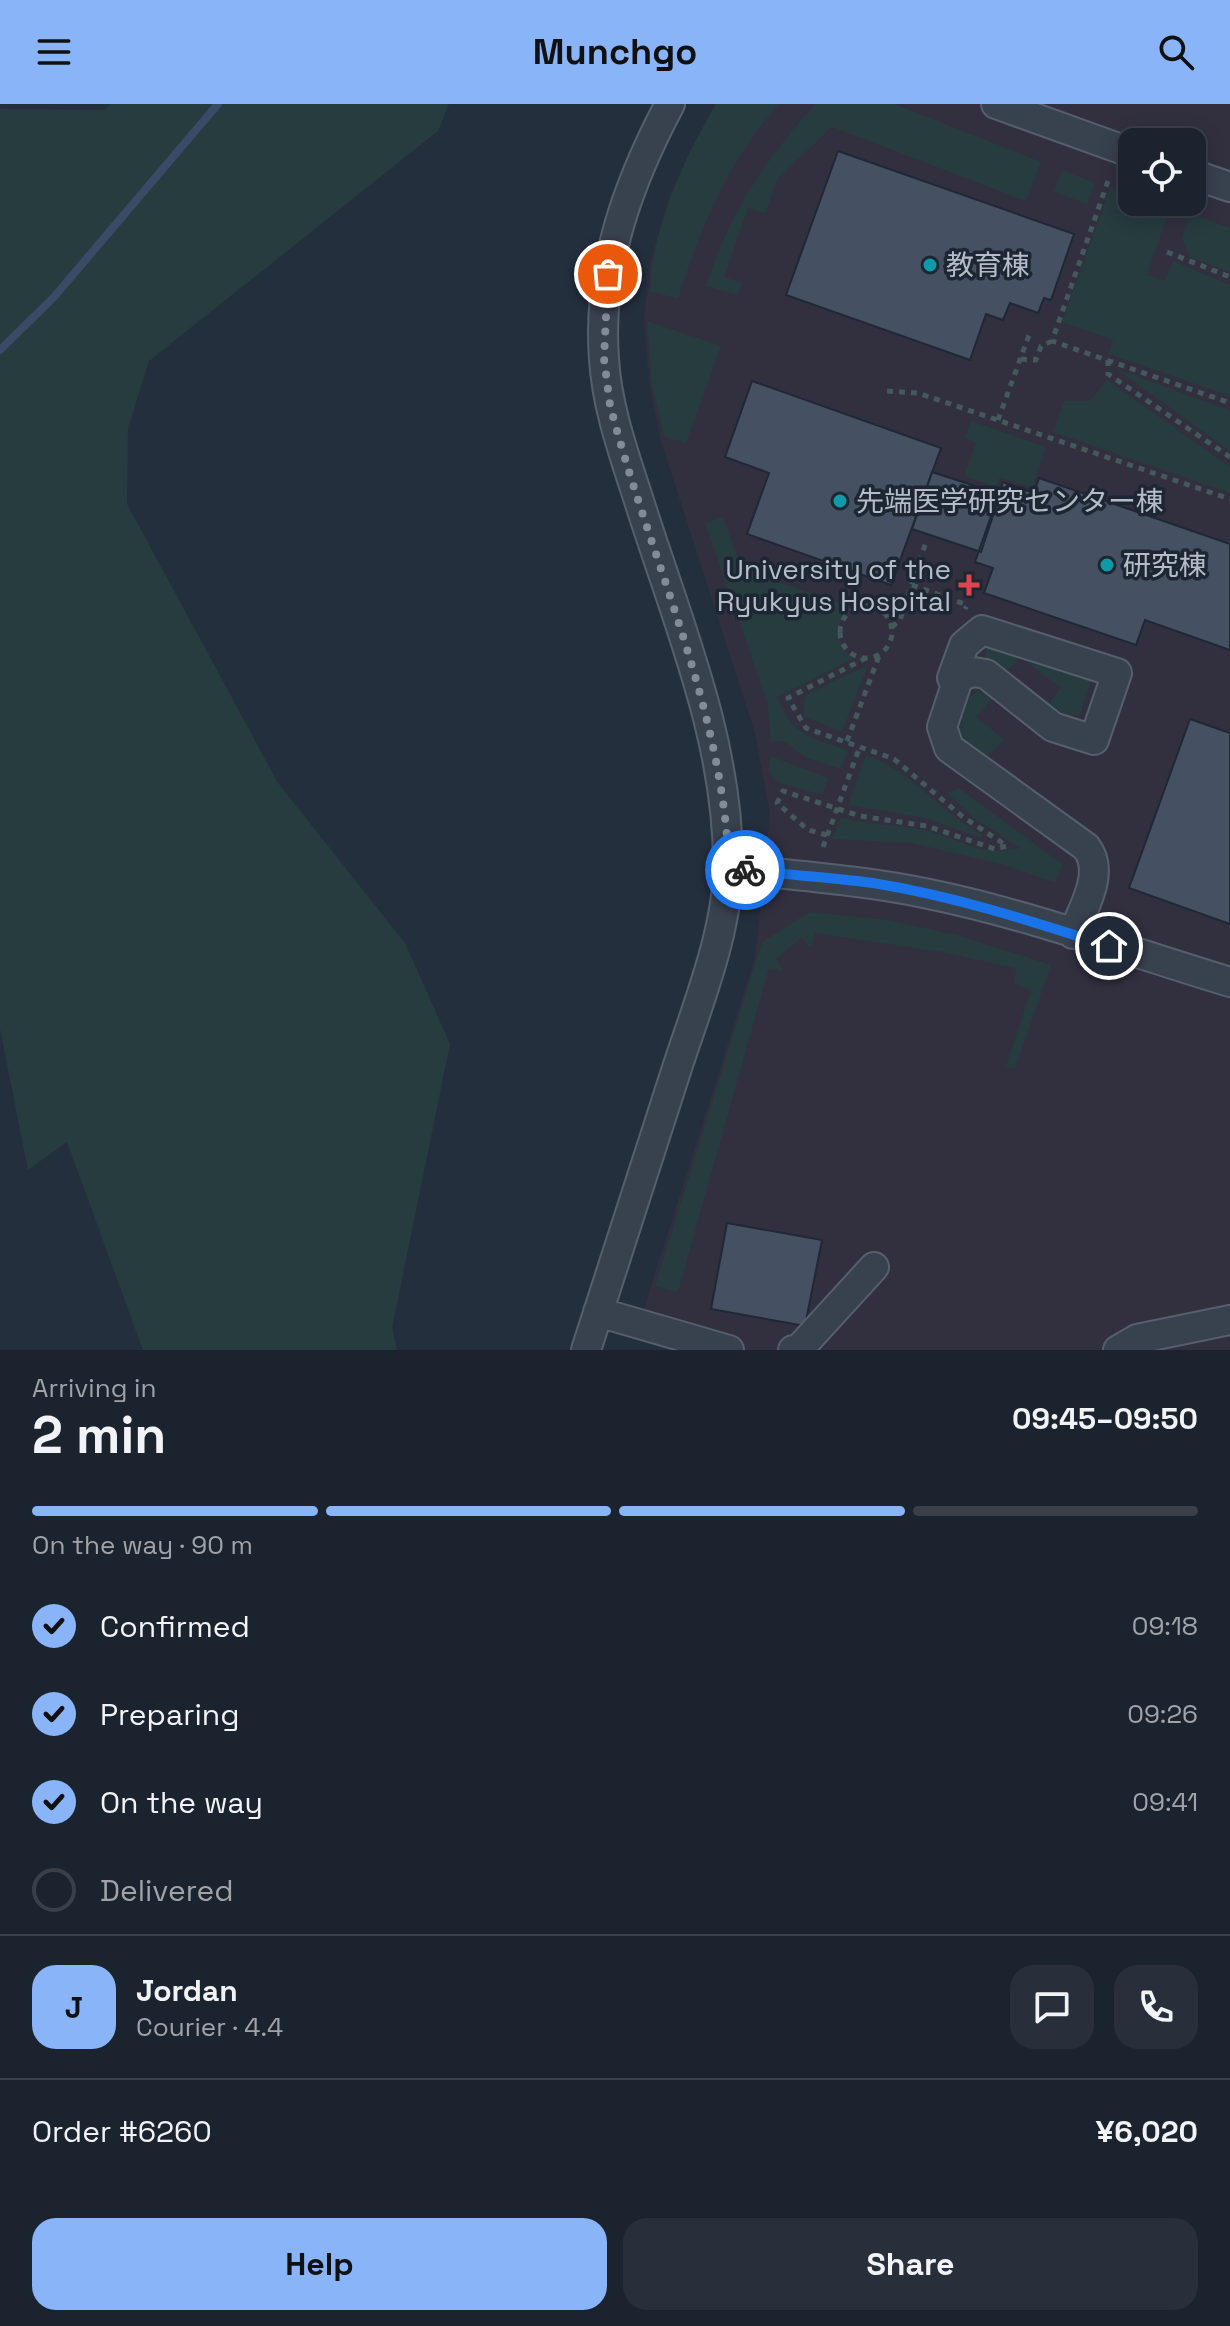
<!DOCTYPE html>
<meta charset="utf-8">
<style>
:root{--surface:#1b232e;--page:#282f3a;--text:#f1f3f6;--muted:#a0a4aa;--line:#39404a;--accent:#8ab4f8}
body{margin:0;font-family:"Space Grotesk","Noto Sans JP",sans-serif;background:var(--page);color:var(--text);height:100vh;display:flex;flex-direction:column;font-size:30px;white-space:nowrap}
*{box-sizing:border-box;margin:0}
p{font-size:26px;color:var(--muted)}
.icon{flex:none;width:44px;height:44px;fill:none;stroke:currentColor;stroke-width:2;stroke-linecap:round;stroke-linejoin:round}
.map{position:relative;height:1246px;overflow:hidden}
.side{display:flex;flex-direction:column;background:var(--surface);flex:1}
.side>*{flex:none}
.fabs{position:absolute;left:1118px;top:24px;display:grid;gap:16px}
.fabs a{display:grid;place-items:center;width:88px;height:88px;border-radius:16px;background:var(--surface);box-shadow:0 4px 20px #0003,0 0 0 2px var(--line);font-size:40px}
.pin{position:absolute;display:grid;place-items:center;width:68px;height:68px;color:#fff;margin:-34px;border:4px solid #fff;border-radius:50%;box-shadow:0 2px 8px #0007}
.courier{position:absolute;display:grid;place-items:center;width:80px;height:80px;margin:-40px;border:6px solid #1a73e8;border-radius:50%;background:#fff;color:#222;box-shadow:0 2px 10px #0007}
.overview em{font-style:normal;font-weight:600}
.overview div{display:flex;flex-direction:column-reverse}
.overview{display:flex;align-items:center;justify-content:space-between;height:136px;padding:0 32px}
h1{font-size:52px;font-weight:600;line-height:60px}
.bar{display:grid;grid-template-columns:repeat(4,1fr);gap:12px 8px;align-content:center;height:96px;padding:0 32px}
.bar i{height:10px;border-radius:6px;background:var(--line)}
.bar .on{background:var(--accent)}
.bar p{grid-column:span 4}
.line{display:flex;align-items:center;gap:20px;padding:0 32px;border-top:2px solid var(--line)}
.line div{flex:1}
.round{display:grid;place-items:center;flex:none;width:84px;height:84px;border-radius:24px;background:var(--page)}
ol{padding:0 32px;list-style:none}
li{display:flex;align-items:center;gap:24px;height:88px}
li p{margin-inline-start:auto}
li .icon{padding:8px;border-radius:50%;background:var(--accent);color:#111;stroke-width:4}
li:last-child{color:var(--muted)}
li i{width:44px;height:44px;border:4px solid var(--line);border-radius:50%}
.cta{display:flex;gap:16px;margin-top:auto;padding:16px 32px}
.cta a{flex:1;height:92px;border-radius:24px;background:var(--accent);color:#111;font-size:32px;font-weight:600;line-height:92px;text-align:center}
.cta a+a{background:var(--page);color:var(--text)}
header{display:flex;justify-content:space-between;align-items:center;height:104px;padding:0 32px;background:var(--accent);color:#111;font-size:36px;font-weight:600}
.map>svg:first-child{display:block}
</style>
<header><svg class="icon" aria-label="menu" viewBox="0 0 24 24"><path d="M4 6h16M4 12h16M4 18h16"/></svg>Munchgo<svg class="icon" aria-label="search" viewBox="0 0 24 24"><circle cx="10" cy="10" r="6"/><path d="M15 15l6 6"/></svg></header>
<div class="map">
<svg width="1230" height="1246" viewBox="0 0 1230 1246">
<rect width="100%" height="100%" fill="#242f3e"/>
<path fill="#32303f" fill-rule="evenodd" d="M715,0H1230V1246H1156L1127,1238L1101,1246H686L636,1230L755,854L770,710L755,629L660,334L649,277L644,215L650,160L670,91ZM1132,38H1192V98H1132Z"/>
<path fill="#263c3f" d="M111,0H449L438,27L149,257L128,324L127,400L278,679L405,839L450,940L392,1224L397,1246H143L67,1038L28,1066L0,925V5L105,6Z
M716,0H779C728,58 701,122 678,195L650,187C653,122 683,56 716,0Z
M815,0H895L1041,58L1026,97L832,23L777,75L766,109L748,104L724,173L742,179L738,191L706,182C730,107 764,58 815,0Z
M1062,66L1095,79L1087,100L1054,88Z
M1110,84L1132,91V98H1153L1170,104L1147,171L1165,177L1173,157L1230,181V292L1109,250L1113,236L1062,218Z
M1190,110L1230,124V168L1190,153L1182,134Z
M647,217L721,242L686,339L664,333L652,280Z
M1115,264L1230,307V347Z
M1107,276L1230,363V389L1053,328L1064,297H1089Z
M971,317L1046,343L1032,384L1000,373L996,383L964,372L976,339L965,334Z
M723,413L742,466L848,502L836,526L844,548L854,554L777,593C794,633 809,633 848,646L841,665L807,654L784,637H771L767,598L705,419Z
M986,542L1091,575L1080,611H1065L1049,600L1061,584L1020,553L1006,569L986,554Z
M868,561L842,628L804,612V595L811,588Z
M978,587L993,594L976,613L1005,636L986,653L958,631L968,594Z
M866,651C912,667 940,709 983,731L981,734L924,714L848,701Z
M770,652L828,674L822,691L780,679L769,669Z
M959,684L1062,760L1056,779L1005,761L911,739L832,735L841,714C868,721 896,720 923,726C961,734 980,754 1020,744L974,714L947,689Z
M809,808L887,816L957,831L1051,861L1015,965L1006,962L1031,886L1014,880L1016,864L942,848L815,829L811,844L801,834L776,855L784,867L769,864L678,1188L655,1182L762,838Z"/>
<g fill="none" stroke-linecap="round" stroke-linejoin="round">
<path stroke="#394c67" stroke-width="8" d="M0,246L54,193L218,0"/>
</g>
<path fill="#455162" stroke="#1f2835" stroke-width="2" d="M838,47L1074,130L1051,196L1044,194L1038,209L1010,199L1003,216L986,210L970,256L786,191Z
M752,277L941,344L891,481L747,430L769,369L725,353Z
M932,368L1000,390L981,448L912,425Z
M1039,374L1230,440V546L1145,516L1136,541L984,489L993,464L975,458L1003,378L1034,389Z
M1190,615L1230,629V820L1129,784Z
M727,1119L822,1136L805,1222L711,1205Z"/>
<g fill="none" stroke-linecap="round" stroke-linejoin="round">
<g stroke="#565f6c" stroke-width="32">
<path id="minor" d="M996,0L1132,49
M1192,70L1230,83
M956,581L960,572L974,568L986,570L1053,623L1094,636L1117,569L982,526L964,541L952,574L956,581L942,623L949,644L1086,743C1106,768 1083,804 1073,830
M729,764C796,772 863,776 929,790C1031,811 1130,848 1230,878
M598,1208L729,1246
M586,1246C616,1151 647,1056 678,961C698,900 729,823 728,759C728,635 677,517 640,400C625,353 607,305 604,255C597,164 628,79 670,0
M793,1246L799,1245L874,1163
M1118,1246L1137,1235L1230,1216"/>
</g>
<path stroke="#44595c" stroke-width="5" stroke-dasharray="6 6" stroke-linecap="butt" d="M1108,77L1052,237L1230,299
M1167,148L1230,173
M1021,255L1036,256L1041,242L1052,237
M1108,256V270L1230,353
M887,287L918,289L1230,395
M998,316L1029,231
M912,481L967,501L965,505
M840 528a26 26 0 1 1 52 0a26 26 0 1 1-52 0Z
M892,523L900,516L927,435
M847,637L879,552
M827,731L808,726L777,699L783,687L860,712L927,722L995,745L1007,742L963,713L894,655L806,624L788,594L866,554
M823,743L860,642"/>
<use href="#minor" stroke="#38414e" stroke-width="28"/>
</g>
<g fill="none" stroke-linecap="round" stroke-linejoin="round">
<path stroke="#828b98" stroke-width="8" stroke-dasharray="0 14.4" d="M608,170L604,255L610,301C650,456 723,602 729,764L745,766"/>
<path stroke="#1a73e8" stroke-width="10" d="M745,766C787,771 830,773 873,779C954,792 1031,817 1109,842"/>
</g>
<g fill="#0f9aa8" stroke="#1d2633" stroke-width="3">
<circle cx="930" cy="161" r="8"/>
<circle cx="840" cy="397" r="8"/>
<circle cx="1107" cy="461" r="8"/>
</g>
<path fill="#e0444e" stroke="#1d2633" stroke-width="3" d="M965 469h8v8h8v8h-8v8h-8v-8h-8v-8h8z"/>
<g text-anchor="middle" dominant-baseline="central" stroke-width="7" stroke-linejoin="round" paint-order="stroke">
<g font-size="28" fill="#b4bcc9" stroke="#1d2633" text-anchor="start">
<text x="946" y="161">教育棟</text>
<text x="856" y="397">先端医学研究センター棟</text>
<text x="1123" y="461">研究棟</text>
<text x="951" y="465" text-anchor="end">University of the<tspan x="951" dy="32">Ryukyus Hospital</tspan></text>
</g>
</g>
</svg>
<div class="fabs">
<a><svg class="icon" aria-label="locate" viewBox="0 0 24 24"><circle cx="12" cy="12" r="6"/><path d="M12 2v4M12 18v4M2 12h4M18 12h4"/></svg></a>
</div>
<div class="pin" style="left:608px;top:170px;background:#ea580c"><svg class="icon" aria-label="bag" viewBox="0 0 24 24"><path d="M5 8h14l-1 12H6zM9 8a3 3 0 0 1 6 0"/></svg></div>
<div class="pin" style="left:1109px;top:842px;background:#1f2937"><svg class="icon" aria-label="home" viewBox="0 0 24 24"><path d="M3 11l9-7 9 7M6 9v11h12V9"/></svg></div>
<div class="courier" style="left:745px;top:766px"><svg class="icon" aria-label="bike" viewBox="0 0 24 24"><circle cx="6" cy="16" r="4"/><circle cx="18" cy="16" r="4"/><path d="M6 16l4-8h5l3 8M10 8l3 8H6M13 5h3"/></svg></div>
</div>
<section class="side">
<div class="overview"><div><h1>2 min</h1><p>Arriving in</p></div><em>09:45–09:50</em></div>
<div class="bar"><i class="on"></i><i class="on"></i><i class="on"></i><i></i><p>On the way · 90 m</p></div>
<ol>
<li><svg class="icon" aria-label="check" viewBox="0 0 24 24"><path d="M5 12l5 5 9-10"/></svg>Confirmed<p>09:18</p></li>
<li><svg class="icon" aria-label="check" viewBox="0 0 24 24"><path d="M5 12l5 5 9-10"/></svg>Preparing<p>09:26</p></li>
<li><svg class="icon" aria-label="check" viewBox="0 0 24 24"><path d="M5 12l5 5 9-10"/></svg>On the way<p>09:41</p></li>
<li><i></i>Delivered</li>
</ol>
<div class="line" style="height:144px"><b class="round" style="background:var(--accent);color:#111">J</b><div><b>Jordan</b><p>Courier · 4.4</p></div><a class="round"><svg class="icon" aria-label="chat" viewBox="0 0 24 24"><path d="M4 5h16v11H9l-5 4z"/></svg></a><a class="round"><svg class="icon" aria-label="phone" viewBox="0 0 24 24"><path d="M5 4h4l2 5-3 2q2 4 5 5l2-3 5 2v4C11 20 4 13 5 4z"/></svg></a></div>
<div class="line" style="height:104px"><div>Order #6260</div><b>¥6,020</b></div>
<div class="cta"><a>Help</a><a>Share</a></div>
</section>
